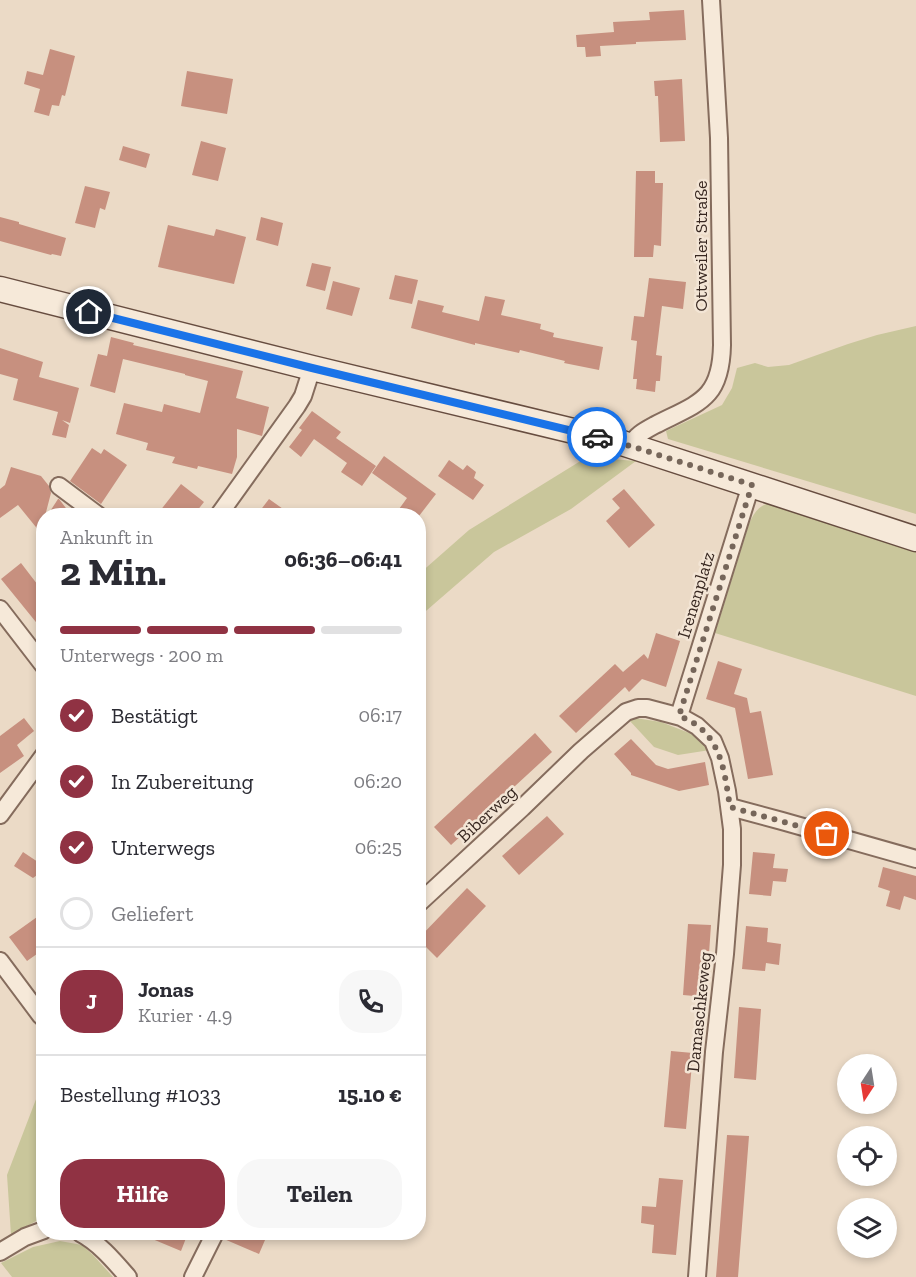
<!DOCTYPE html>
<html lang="de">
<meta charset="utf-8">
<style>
:root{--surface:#fff;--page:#f7f7f7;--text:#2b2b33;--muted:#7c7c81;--line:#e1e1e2;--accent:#903243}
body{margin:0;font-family:"Zilla Slab",serif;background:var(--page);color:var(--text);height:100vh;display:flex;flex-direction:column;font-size:22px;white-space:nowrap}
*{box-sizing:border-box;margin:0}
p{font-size:20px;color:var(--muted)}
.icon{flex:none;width:33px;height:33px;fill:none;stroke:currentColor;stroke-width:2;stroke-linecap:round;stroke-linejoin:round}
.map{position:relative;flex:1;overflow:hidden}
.panel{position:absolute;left:36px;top:508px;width:390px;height:732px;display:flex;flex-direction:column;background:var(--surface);border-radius:24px;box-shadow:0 3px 9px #0003}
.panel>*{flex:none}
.needle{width:39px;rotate:192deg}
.buttons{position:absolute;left:837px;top:1054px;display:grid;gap:12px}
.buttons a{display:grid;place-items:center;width:60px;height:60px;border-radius:50%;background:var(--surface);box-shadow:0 3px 9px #0003;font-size:30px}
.pin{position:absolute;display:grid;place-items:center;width:51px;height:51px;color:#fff;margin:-26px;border:3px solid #fff;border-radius:50%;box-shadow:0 2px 6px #0007}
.courier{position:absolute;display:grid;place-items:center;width:60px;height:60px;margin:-30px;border:4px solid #1a73e8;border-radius:50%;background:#fff;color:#222;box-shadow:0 2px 8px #0007}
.headline em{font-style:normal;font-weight:700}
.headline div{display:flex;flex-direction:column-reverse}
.headline{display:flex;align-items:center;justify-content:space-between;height:102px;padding:0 24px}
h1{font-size:39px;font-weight:700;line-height:45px}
.bar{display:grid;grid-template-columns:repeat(4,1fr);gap:9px 6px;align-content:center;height:72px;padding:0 24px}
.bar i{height:8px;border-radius:4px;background:var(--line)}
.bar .selected{background:var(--accent)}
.bar p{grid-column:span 4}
.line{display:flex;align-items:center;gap:15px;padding:0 24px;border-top:2px solid var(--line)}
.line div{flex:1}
.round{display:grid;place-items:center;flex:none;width:63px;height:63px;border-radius:24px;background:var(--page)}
ol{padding:0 24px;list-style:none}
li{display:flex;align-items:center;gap:18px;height:66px}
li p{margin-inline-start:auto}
li .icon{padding:6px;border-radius:50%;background:var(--accent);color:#fff;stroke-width:4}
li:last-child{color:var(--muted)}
li i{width:33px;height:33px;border:3px solid var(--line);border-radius:50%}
.cta{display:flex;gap:12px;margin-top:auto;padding:12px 24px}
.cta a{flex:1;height:69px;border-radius:24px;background:var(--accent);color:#fff;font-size:24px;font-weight:700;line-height:69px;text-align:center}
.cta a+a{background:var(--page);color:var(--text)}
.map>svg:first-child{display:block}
</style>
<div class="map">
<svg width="916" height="1277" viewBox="0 0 916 1277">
<rect width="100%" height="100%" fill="#ebdac6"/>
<path fill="#c9c69b" d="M916,326V514L668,439L666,431L722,405L732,388L737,368L755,363L768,367L789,365L848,344L877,335Z
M587,457L636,461L571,509L494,552L419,617V574L469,530Z
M777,502L916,548V696L715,633L749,524C755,510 761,503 777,502Z
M635,718L661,722L697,736L710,750L678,755L654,747L629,720Z
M43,1081V1221H36L11,1235L7,1175Z
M60,1241L82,1245L93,1255L113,1277H12L1,1263L33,1247Z"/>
<path fill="#c7907f" d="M684,10L686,40L636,42V44L600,46L601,56L586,57L585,47H577L576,35L614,32L613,22L650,20L649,12Z
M50,49L75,56L65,96L62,95L59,106L52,105L49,116L34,112L40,89L24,84L27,71L43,75Z
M187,71L233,79L227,114L181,106Z
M682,79L685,141L660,142L658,96H655L654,81Z
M201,141L226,148L218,181L192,175Z
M123,146L150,154L146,168L119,160Z
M636,171H655V183H663L661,246L654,245L653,257H634Z
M85,186L110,192L105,210L100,208L95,228L75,223Z
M0,217L19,222V224L66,238L61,256L52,254L51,255L0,241Z
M261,217L283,223L278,246L256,240Z
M168,225L214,236L216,229L246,237L234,284L158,267Z
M312,263L331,267L325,291L306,286Z
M395,275L418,280L412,304L389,299Z
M649,278L686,282L683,309L662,306L656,355L662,356L660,381H656L655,392L636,389L637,379H633L637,341L631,340L634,316L644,317Z
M333,281L360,288L352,316L326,309Z
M485,296L505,300L501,315L541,324L540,329L554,333L553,337L603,347L599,370L564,363L565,361L520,350L519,353L475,343V345L411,328L418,300L444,306L442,312L479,321Z
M111,337L134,343L133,345L243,371L236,398L269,407L262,436L237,429V457L232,474L198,466L197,469L172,463L175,457L146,450L148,443L116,434L124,403L162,412L164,404L200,413L208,381L185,375V374L123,359L115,393L90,386L98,354L107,356Z
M0,348L43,362L39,377L79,388L70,423L62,420L69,425L66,438L52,435L58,412L13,400L18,379L0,374Z
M312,411L341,432L336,438L376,466L362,486L341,472L347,463L314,439L301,457L289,447L302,430L299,428Z
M92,448L101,454L104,449L127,465L101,504L70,481Z
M384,456L436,494L419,516H394L407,498L372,473Z
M449,460L463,470L467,465L476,472L474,478L484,485L473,500L438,476Z
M11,467L41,476L49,486L51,493L45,516H44V537L18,505L0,518V489L5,485Z
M181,484L204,502L193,516H156Z
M624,489L655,525L629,548L606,521L620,508L612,499Z
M58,499H59L72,516H47Z
M269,499L293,516H256Z
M21,563L44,593V632L1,579Z
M656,633L680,641L666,687L642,679L629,692L625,687L576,733L559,716L615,664L623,672L644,654L648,659Z
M718,661L742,669L734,694L747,698L750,713L761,711L773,775L748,779L735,708L706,699Z
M24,718L34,731L17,745L24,756L0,773V736Z
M535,733L552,752L451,845L434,827Z
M631,739L656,765L668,769L705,762L709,785L679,791L631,775V773L614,754Z
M547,816L564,834L519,875L502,856Z
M23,852L44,866V870L33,878L14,866Z
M753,852L775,854L773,868L788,869L786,882L773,881L771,896L749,894Z
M883,867L916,876V900L904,896L900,910L886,906L890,891L878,887Z
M467,888L486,906L437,958L418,939Z
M44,912V949L27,961L9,937Z
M688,924L711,925L706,997L683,995Z
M746,926L768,928L767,942L781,944L779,965L766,963L765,971L742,969Z
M739,1007L761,1009L756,1080L734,1078Z
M671,1051L693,1053L686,1129L664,1127Z
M727,1135L749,1136L738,1277H716Z
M659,1178L683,1180L676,1255L652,1253L654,1225L641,1223L642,1206L656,1207Z
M138,1233H188L181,1251Z
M225,1233H268L259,1254L224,1239Z"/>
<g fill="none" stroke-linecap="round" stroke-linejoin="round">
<g stroke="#856c5d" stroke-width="20">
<path id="street" d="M630,446C636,435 644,431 655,425C698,403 721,400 722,345L719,138L711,0
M59,486L99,516
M218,516L297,406L303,396L312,368
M0,609L44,666
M679,716L751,485
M730,807L782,821L916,859
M0,815L44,755
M418,904L522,808L581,751L626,712L638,708H647L681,717L697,726L713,741L720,758L727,791L732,829V865L725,954L714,1052L697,1277
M0,961L41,1016
M80,1233C99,1243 114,1261 128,1277
M0,1252L25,1237L44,1230
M193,1277L215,1233"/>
</g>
<g stroke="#674d40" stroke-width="27">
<path id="secondary" d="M0,289L312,368L619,442L916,539"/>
</g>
<use href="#street" stroke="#f6e9d9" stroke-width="16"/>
<use href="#secondary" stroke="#f6e9d9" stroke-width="24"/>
</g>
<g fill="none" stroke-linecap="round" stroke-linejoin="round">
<path stroke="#76665a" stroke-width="6" stroke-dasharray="0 10.8" d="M597,437L637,448L752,485L679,716C721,731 724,769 730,807L827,834"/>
<path stroke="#1a73e8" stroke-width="8" d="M89,312L312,368L597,437"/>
</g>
<g text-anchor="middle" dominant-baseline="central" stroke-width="5" stroke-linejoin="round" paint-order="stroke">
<g font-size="18" fill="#372720" stroke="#f3e5d5">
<text transform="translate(701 246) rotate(-90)">Ottweiler Straße</text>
<text transform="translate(696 595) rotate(-73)">Irenenplatz</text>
<text transform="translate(487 814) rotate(-43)">Biberweg</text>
<text transform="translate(699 1012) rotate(-84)">Damaschkeweg</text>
</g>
</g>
</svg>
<div class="buttons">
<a><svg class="needle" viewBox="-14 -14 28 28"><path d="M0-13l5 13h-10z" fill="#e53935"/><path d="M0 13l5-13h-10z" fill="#7c7c81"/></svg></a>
<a><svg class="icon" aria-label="locate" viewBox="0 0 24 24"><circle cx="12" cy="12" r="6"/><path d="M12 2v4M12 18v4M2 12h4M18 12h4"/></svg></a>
<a><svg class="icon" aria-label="layers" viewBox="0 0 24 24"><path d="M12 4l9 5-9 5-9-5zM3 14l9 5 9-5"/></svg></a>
</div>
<div class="pin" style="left:827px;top:834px;background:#ea580c"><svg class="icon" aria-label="bag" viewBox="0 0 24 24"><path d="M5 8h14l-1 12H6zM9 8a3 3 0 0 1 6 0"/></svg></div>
<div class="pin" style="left:89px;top:312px;background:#1f2937"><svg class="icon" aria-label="home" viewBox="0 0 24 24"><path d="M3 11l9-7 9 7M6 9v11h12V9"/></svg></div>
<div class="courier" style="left:597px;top:437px"><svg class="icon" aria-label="car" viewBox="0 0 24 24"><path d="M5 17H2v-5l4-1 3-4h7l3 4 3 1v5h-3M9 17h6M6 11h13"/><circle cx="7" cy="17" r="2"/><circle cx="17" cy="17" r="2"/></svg></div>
<section class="panel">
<div class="headline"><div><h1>2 Min.</h1><p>Ankunft in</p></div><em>06:36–06:41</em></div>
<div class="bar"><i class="selected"></i><i class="selected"></i><i class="selected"></i><i></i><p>Unterwegs · 200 m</p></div>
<ol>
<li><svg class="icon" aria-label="check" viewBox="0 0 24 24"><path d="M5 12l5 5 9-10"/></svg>Bestätigt<p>06:17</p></li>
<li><svg class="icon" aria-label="check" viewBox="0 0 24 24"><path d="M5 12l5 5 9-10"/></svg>In Zubereitung<p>06:20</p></li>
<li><svg class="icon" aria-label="check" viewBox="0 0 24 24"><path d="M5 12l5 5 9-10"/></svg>Unterwegs<p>06:25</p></li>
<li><i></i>Geliefert</li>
</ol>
<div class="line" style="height:108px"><b class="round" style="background:var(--accent);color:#fff">J</b><div><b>Jonas</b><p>Kurier · 4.9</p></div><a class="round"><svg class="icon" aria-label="phone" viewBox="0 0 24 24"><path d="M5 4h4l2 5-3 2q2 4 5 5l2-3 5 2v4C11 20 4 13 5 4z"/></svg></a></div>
<div class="line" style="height:78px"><div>Bestellung #1033</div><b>15.10 €</b></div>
<div class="cta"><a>Hilfe</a><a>Teilen</a></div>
</section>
</div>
